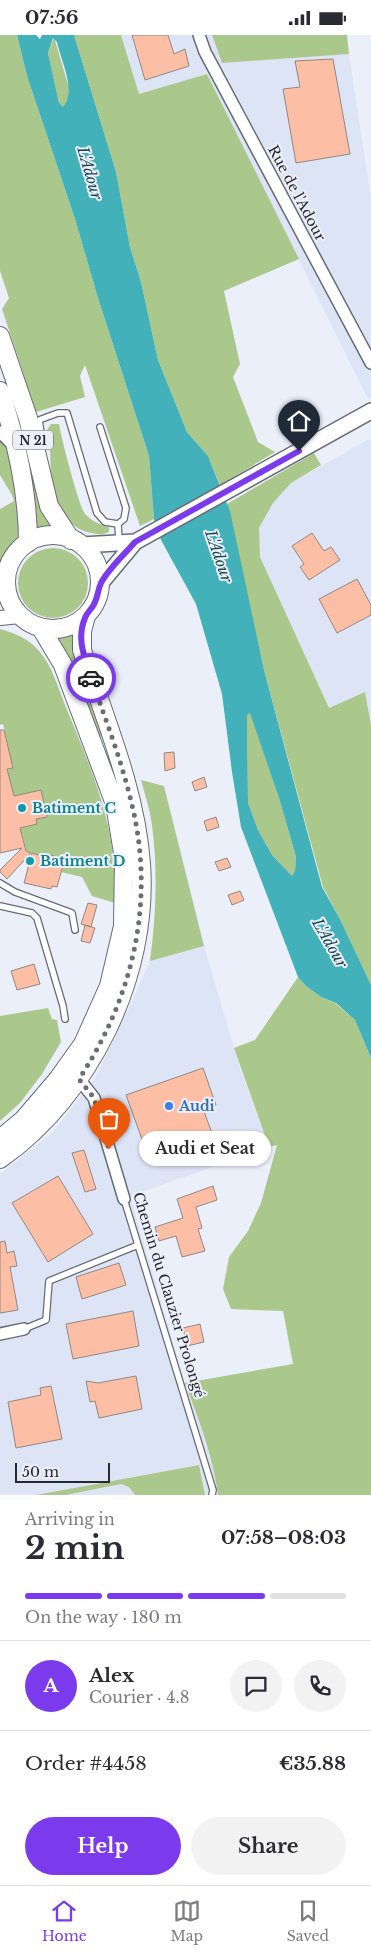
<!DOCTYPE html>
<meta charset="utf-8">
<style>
:root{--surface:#fff;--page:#f2f2f3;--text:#2b2b33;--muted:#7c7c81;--line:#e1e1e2;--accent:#7c3aed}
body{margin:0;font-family:"Libre Baskerville",serif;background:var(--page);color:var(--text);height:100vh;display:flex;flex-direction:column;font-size:19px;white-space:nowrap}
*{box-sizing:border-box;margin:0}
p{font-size:16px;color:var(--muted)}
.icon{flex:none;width:28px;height:28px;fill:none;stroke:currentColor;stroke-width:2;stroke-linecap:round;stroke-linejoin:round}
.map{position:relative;height:1460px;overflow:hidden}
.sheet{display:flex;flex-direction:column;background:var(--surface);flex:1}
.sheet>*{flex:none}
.scale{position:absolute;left:15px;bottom:12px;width:95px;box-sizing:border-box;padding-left:5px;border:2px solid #26282b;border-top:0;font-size:14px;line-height:18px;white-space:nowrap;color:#26282b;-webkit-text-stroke:4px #ebeffa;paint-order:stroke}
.pin{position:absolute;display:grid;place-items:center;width:42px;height:42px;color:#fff;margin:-51px -21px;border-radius:50% 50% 50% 0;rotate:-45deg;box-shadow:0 0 5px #0007}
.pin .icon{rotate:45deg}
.courier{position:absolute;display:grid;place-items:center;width:50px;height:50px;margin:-25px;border:4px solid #7c3aed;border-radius:50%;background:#fff;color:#222;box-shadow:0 1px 6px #0007}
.bubble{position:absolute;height:35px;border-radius:18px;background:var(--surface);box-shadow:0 1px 4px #0004;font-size:16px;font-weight:700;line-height:35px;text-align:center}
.overview em{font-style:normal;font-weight:700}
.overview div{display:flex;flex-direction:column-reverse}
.overview{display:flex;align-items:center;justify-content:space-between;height:85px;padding:0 25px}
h1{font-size:32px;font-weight:700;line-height:38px}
.bar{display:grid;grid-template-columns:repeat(4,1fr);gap:8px 5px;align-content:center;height:60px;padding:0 25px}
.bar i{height:6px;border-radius:4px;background:var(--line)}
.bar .current{background:var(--accent)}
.bar p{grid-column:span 4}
.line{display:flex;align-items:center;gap:12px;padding:0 25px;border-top:1px solid var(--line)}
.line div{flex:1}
.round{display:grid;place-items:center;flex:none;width:52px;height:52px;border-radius:26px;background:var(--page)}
.action{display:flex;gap:10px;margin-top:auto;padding:10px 25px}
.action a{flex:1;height:58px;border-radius:30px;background:var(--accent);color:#fff;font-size:20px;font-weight:700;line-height:58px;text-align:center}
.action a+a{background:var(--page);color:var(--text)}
.status{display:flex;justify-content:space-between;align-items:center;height:35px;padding:0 25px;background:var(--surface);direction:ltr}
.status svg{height:14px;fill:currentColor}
.menu{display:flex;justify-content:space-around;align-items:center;height:70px;border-top:1px solid var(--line);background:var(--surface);font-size:14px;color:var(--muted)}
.menu a{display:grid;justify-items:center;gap:2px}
.menu .current{color:var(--accent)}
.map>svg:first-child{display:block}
</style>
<div class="status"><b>07:56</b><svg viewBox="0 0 49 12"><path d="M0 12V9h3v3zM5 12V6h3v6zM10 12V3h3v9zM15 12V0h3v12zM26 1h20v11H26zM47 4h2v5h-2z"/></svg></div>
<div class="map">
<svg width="371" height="1460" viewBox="0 0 371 1460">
<rect width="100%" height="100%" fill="#ebeffa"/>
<path fill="#dde4f5" d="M121,0H212L222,28L349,19L371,164V363L368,364L207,39L139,59Z
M371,403V690L365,657L329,673L260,522L259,493L273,468L291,448Z
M204,911L241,1036L269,1112L130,1161L185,1348L202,1394L215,1438L218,1460H205L199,1430L36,1460H0V1139L52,1098L95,1043L128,975L150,926Z
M121,1449L129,1452L135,1460H66Z"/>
<path fill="#aac88b" d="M0,0H17L27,41L75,184L98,263L149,421L154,484L140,491L85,330L80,341L85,362L36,377L2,274L9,263L0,236Z
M74,0H121L139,59L207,39L299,224L224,256L240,329L233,342L258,407L275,417L220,450L208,421L187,397L158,325L141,247L130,212L116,137Z
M212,0H347L349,19L222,28Z
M54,2L69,53L68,67L63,73L59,68L48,18Z
M51,389H59C61,402 79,472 85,479C92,486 100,490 109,492V497C101,501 96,499 87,497C66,491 54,465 52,445C49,427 52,413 47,395Z
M0,401L9,411L21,479L20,498L0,529V474L14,466L12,460L0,440Z
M314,418L321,430L291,448L273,468L259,493L260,522L329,673L365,657L371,690V950L340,884L323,852L264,635L227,469Z
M32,432L41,475L51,492L34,495L25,433Z
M18 548a35 35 0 1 1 70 0a35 35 0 1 1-70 0Z
M0,594C15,598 29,604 39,616C52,630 58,653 65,670C86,721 110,775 114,830C115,843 115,855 115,868L92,861L82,842L61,837L64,828L53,824L54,821L43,818L42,821L26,816L22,799L16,800L14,791L47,781L40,755L14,764L7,735L13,733L10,722H7V707L3,689L0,690Z
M76,599L105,701L98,702L54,604Z
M251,678L279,763L296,822L295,836L292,841L272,820L258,795L248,768L247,679Z
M141,745L164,751L204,911L150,926C156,881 158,836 152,790C150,775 145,760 141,745Z
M298,942L306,951L321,962L335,968L355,985L371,1023V1460H218C213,1421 199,1385 185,1348L293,1329L283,1276L231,1274L223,1254L229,1222L248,1196L261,1168L277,1110L269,1112L234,1013L255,1005Z
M48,973L52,984L57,985L61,1007L42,1039L20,1068L0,1086V981Z
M199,1430L205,1460H135L129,1452L121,1449L66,1460H36Z"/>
<path fill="#43b1b9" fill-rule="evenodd" d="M17,0H36L40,4L42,0H74L116,137L130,212L141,247L158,325L187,397L208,421L230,476L264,635L322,852L340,884L371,950V1023L355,985L336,968L321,962L306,951L298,942L241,792L232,737L222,659L196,569L161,505L154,484L149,421L98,263L75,184L27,41ZM53,3L57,7C61,26 77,56 63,72L59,68L48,18ZM250,678L279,763L296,822L295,836L292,841L272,820L258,795L248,768L247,680Z"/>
<path fill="#fcbfa6" stroke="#928782" d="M132,0H168L174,19L185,14L189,31L145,45Z
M333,24L350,119L296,128L283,54L300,52L295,26Z
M312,498L324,516L331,512L340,525L309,545L300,532L304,529L292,511Z
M357,544L371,570V580L337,598L319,564Z
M0,695H4L13,733L7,734L14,761L41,755L47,782L36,784L37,789L20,793L26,816L31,818L7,844L0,837V835L22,813L0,818Z
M174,717L175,733L165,736L164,718Z
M204,742L207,752L195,756L192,747Z
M216,782L219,792L207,796L204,786Z
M32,818L42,821L43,818L54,821L53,824L64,827L57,852L52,851L51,854L24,848Z
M227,823L231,832L219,836L215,827Z
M240,856L244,865L232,870L228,860Z
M88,868L97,870L91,892L81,889Z
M85,890L95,893L90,908L81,906Z
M34,929L40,949L17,955L11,936Z
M203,1033L216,1070L203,1074L215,1106L151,1129L126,1060Z
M84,1115L96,1154L85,1157L72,1118Z
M58,1141L93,1199L48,1227L12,1168Z
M213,1151L217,1165L196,1172L202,1193L198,1194L205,1216L182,1222L176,1201L159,1206L155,1192L183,1183L177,1164Z
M5,1206L7,1218L14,1216L17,1231L10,1232L18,1275L0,1278V1207Z
M119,1228L126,1250L82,1264L76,1242Z
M133,1276L139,1311L73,1324L66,1289Z
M200,1289L204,1307L187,1311L183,1293Z
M136,1341L142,1374L99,1383L95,1366L90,1367L86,1346L98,1348Z
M51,1351L62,1404L16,1413L8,1367L41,1360L40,1353Z"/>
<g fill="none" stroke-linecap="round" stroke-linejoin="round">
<g stroke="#676b74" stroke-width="8">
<path id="service" d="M100,392L126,473L124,484L118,489
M43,411L39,385L58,378H67L97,478L105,487L118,489L119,507
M0,848L15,857L72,878L75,895
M0,871L32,878L37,883L63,971L65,984
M124,1164L213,1455L212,1460
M24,1294L46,1285L49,1246L138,1210"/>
</g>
<g stroke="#676b74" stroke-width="14">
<path id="minor" d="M199,0L205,17L371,328
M0,397L15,412
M79,1044L94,1063L124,1164
M0,1299L24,1294"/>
</g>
<g stroke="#676b74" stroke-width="16">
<path id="tertiary" d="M0,541L8,536
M0,583L20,581"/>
</g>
<g stroke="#676b74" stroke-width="18">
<path id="secondary" d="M81,510L135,507
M100,549L135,507L371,376"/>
</g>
<g stroke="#676b74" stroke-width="20">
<path id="primary" d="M0,301L28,383L49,471L71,505
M0,356C16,404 28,457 28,508
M6 547a47 47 0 1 1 94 0a47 47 0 1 1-94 0Z
M0,1104L23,1085L58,1044L83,1009L109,951L123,891L124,824L115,769L63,630L41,593
M0,1124C90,1061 149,940 141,829C136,756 105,684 82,615V596L86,581"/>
</g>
<use href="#service" stroke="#fff" stroke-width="5.5"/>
<use href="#minor" stroke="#fff" stroke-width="11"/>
<use href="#tertiary" stroke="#fff" stroke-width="14"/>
<use href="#secondary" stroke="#fff" stroke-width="15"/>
<use href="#primary" stroke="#fff" stroke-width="18"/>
</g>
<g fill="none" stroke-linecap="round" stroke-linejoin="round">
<path stroke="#6b6e73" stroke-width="5" stroke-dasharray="0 9" d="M91,643C105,683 121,724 131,766C156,864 134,961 79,1044L94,1063L109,1114"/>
<path stroke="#7c3aed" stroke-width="6" d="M91,643C85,623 76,604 85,583C87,577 93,573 95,567C98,561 98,554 101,548C109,533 124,520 135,507L299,416"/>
</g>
<g fill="#0f9aa8" stroke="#ebeffa" stroke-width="2">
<circle cx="22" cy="773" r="5"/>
<circle cx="30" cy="826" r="5"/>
</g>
<circle fill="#3f7fe0" stroke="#ebeffa" stroke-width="2" cx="169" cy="1071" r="5"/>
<g text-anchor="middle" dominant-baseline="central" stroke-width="4" stroke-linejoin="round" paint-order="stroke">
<rect fill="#ebeffa" stroke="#616469" stroke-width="1" x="13" y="395.5" width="40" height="19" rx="4"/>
<g font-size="12" font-weight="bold" fill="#26282b">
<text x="33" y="405">N 21</text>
</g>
<g font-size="14" fill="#26282b" stroke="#ebeffa">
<text transform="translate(297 158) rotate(62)">Rue de l'Adour</text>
<text transform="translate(169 1260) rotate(73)">Chemin du Clauzier Prolongé</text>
</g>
<g font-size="14" font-weight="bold" fill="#0d838f" stroke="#ebeffa" text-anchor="start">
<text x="32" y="773">Batiment C</text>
<text x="40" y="826">Batiment D</text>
</g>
<g font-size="14" font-weight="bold" fill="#366cbe" stroke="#ebeffa" text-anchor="start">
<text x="179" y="1071">Audi</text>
</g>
<g font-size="15" font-style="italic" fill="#19494d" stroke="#ebeffa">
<text transform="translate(90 138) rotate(74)">L'Adour</text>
<text transform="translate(219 521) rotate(71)">L'Adour</text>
<text transform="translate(330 908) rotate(60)">L'Adour</text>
</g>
</g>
</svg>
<div class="scale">50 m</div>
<div class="pin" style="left:109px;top:1114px;background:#ea580c"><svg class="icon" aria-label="bag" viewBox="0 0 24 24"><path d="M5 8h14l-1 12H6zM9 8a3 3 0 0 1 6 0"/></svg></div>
<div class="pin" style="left:299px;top:416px;background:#1f2937"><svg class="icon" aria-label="home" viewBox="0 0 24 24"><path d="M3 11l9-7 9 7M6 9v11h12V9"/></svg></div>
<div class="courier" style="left:91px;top:643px"><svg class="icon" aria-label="car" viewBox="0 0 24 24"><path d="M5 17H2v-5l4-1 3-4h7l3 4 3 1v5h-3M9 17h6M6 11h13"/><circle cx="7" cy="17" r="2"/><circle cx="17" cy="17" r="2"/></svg></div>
<div class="bubble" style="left:139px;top:1096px;width:132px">Audi et Seat</div>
</div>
<section class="sheet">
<div class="overview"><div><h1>2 min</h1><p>Arriving in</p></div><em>07:58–08:03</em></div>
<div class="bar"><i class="current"></i><i class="current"></i><i class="current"></i><i></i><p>On the way · 180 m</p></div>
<div class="line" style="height:90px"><b class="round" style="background:var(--accent);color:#fff">A</b><div><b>Alex</b><p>Courier · 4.8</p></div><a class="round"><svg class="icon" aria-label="chat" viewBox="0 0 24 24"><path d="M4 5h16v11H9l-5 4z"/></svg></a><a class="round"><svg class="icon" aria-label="phone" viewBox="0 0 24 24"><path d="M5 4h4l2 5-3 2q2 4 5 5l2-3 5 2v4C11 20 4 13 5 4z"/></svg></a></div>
<div class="line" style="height:65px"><div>Order #4458</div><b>€35.88</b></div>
<div class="action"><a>Help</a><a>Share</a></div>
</section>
<nav class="menu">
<a class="current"><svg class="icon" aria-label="home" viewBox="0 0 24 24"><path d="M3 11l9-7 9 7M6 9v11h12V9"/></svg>Home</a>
<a><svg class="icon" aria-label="map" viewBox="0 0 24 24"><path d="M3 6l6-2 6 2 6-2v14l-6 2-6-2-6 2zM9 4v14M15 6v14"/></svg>Map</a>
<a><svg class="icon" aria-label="saved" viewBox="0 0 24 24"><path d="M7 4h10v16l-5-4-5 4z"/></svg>Saved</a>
</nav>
